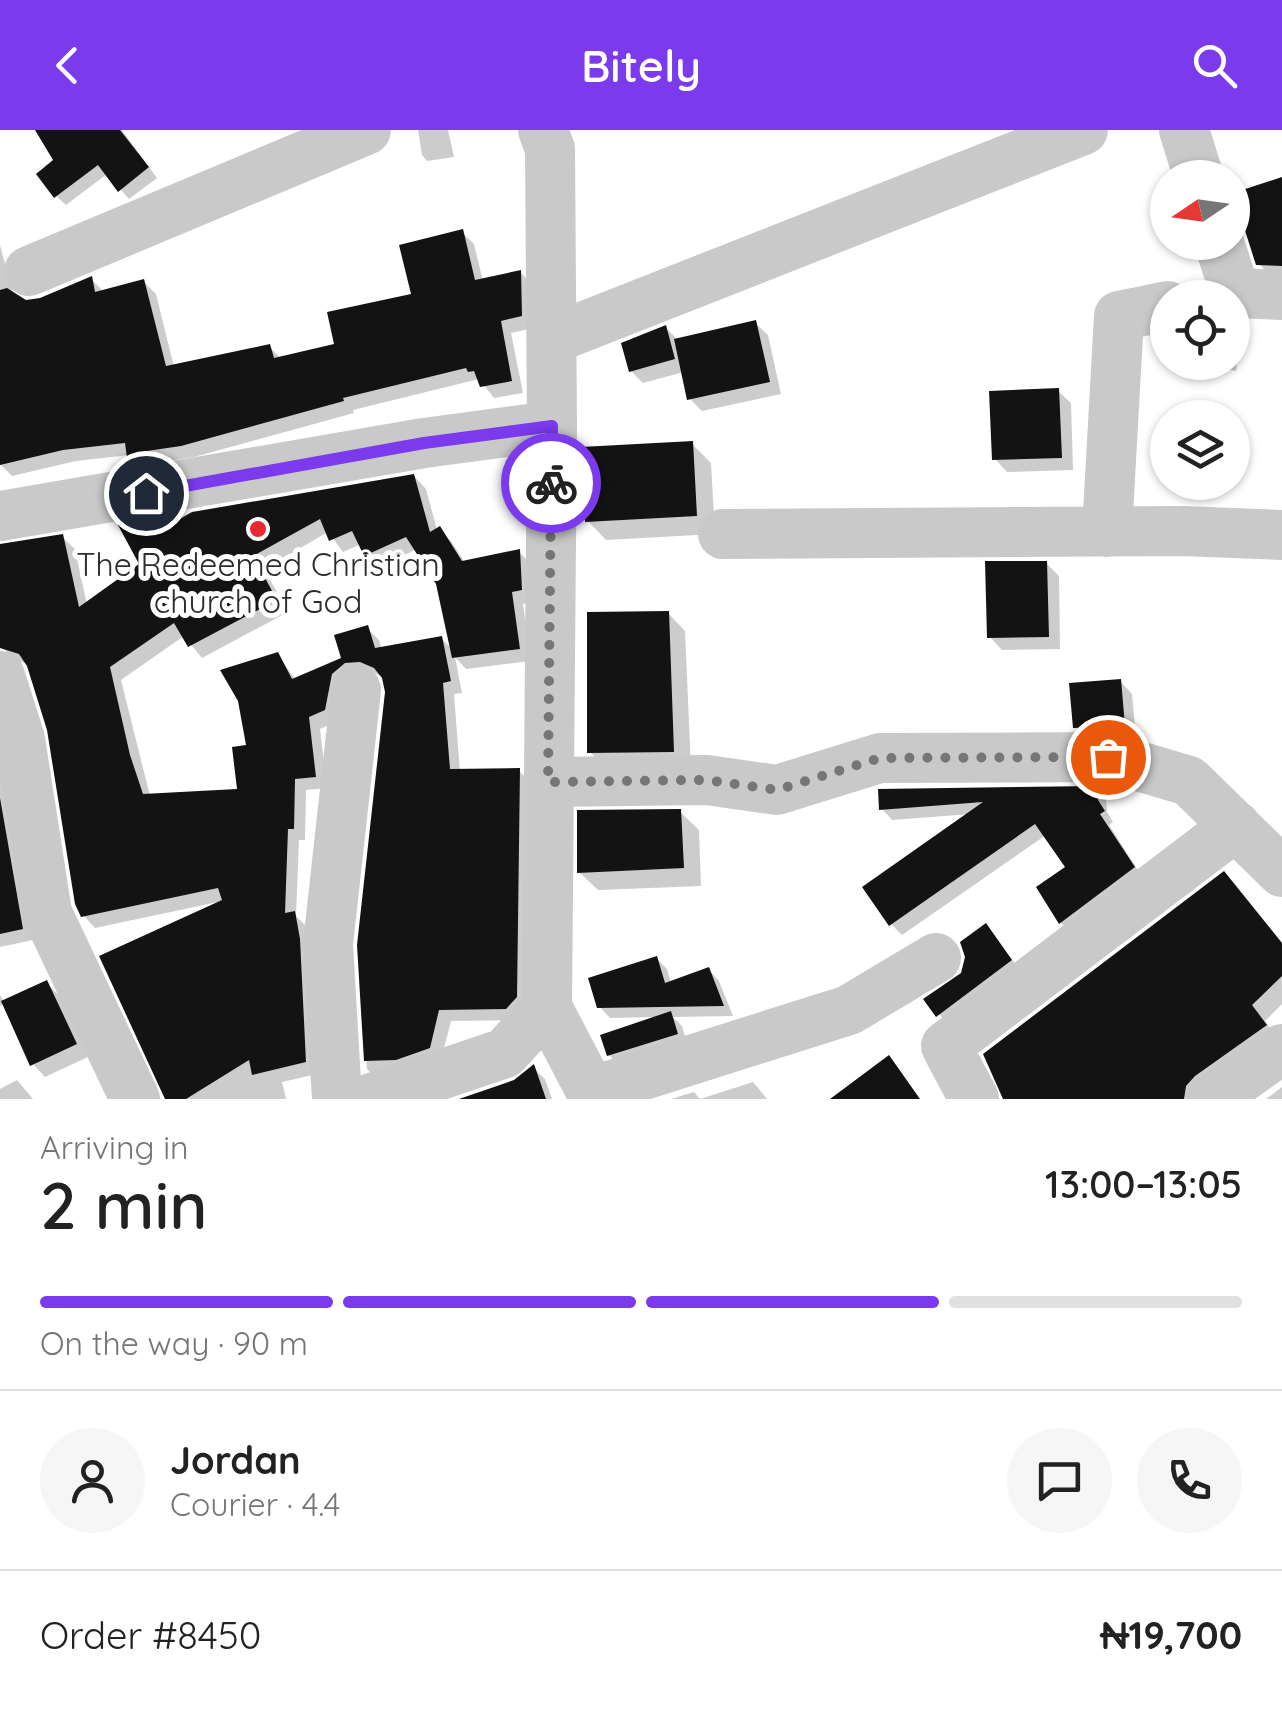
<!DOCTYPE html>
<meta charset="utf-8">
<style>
:root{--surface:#fff;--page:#f6f6f6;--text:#222;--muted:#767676;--line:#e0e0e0;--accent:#7c3aed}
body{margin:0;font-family:Quicksand,sans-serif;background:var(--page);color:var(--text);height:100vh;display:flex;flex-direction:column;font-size:38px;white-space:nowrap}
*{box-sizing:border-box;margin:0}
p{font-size:32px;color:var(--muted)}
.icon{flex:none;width:55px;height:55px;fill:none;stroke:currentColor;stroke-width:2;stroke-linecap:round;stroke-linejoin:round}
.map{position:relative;height:969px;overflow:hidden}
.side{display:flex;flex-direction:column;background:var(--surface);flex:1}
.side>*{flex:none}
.needle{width:65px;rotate:257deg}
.fabs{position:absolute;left:1150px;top:30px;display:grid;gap:20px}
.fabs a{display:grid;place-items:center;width:100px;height:100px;border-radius:50%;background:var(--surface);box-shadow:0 2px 8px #0004;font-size:50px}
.pin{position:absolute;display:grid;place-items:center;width:85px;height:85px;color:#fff;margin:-42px;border:5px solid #fff;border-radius:50%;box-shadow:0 2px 10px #0007}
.courier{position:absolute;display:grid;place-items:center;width:100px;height:100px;margin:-50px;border:8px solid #7c3aed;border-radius:50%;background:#fff;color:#222;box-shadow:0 2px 12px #0007}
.head em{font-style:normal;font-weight:600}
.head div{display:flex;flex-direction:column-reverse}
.head{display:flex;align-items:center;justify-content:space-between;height:170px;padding:0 40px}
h1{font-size:65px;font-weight:600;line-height:75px}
.bar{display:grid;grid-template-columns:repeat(4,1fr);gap:15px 10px;align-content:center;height:120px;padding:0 40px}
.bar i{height:12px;border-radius:8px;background:var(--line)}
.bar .on{background:var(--accent)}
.bar p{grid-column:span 4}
.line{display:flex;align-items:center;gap:25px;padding:0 40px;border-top:2px solid var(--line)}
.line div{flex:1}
.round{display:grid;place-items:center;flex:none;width:105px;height:105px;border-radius:52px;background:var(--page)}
header{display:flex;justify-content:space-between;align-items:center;height:130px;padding:0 40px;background:var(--accent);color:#fff;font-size:45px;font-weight:600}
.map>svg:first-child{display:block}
</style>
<header><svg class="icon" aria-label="back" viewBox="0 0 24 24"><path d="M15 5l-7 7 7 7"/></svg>Bitely<svg class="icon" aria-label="search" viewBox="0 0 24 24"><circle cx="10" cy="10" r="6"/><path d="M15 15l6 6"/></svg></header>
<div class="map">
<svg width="1282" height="969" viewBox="0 0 1282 969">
<rect width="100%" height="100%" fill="#fff"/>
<path fill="#0003" fill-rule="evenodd" d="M45,0H122L157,48L129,69L107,44L66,75L56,66L57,31Z
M418,0H448L454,27L427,31L422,25Z
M1282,50V153H1278L1259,134Z
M462,102L474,114L483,151L520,142L532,154L533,198L511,203L523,263L494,268L479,249L353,280L354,283L194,327L150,334L155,343L143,346L131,334L129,325L76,331L12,346L0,334V115L14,167L24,172L41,170L91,149L104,162L144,152L156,164L174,237L269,217L282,229L337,216L414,166Z
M755,193L768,205L781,264L702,281L690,269L684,242L643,253L631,241L666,198L678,210Z
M1232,198L1241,207L1236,241L1191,232H1232Z
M1058,261L1071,273L1073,340L1007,342L995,329Z
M692,314L711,333L715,404L606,410L588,391Z
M414,346L426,359L437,400L451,411L465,433L519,422L531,434L533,472L523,474L531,531L466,539L455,527L462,563L454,564L460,642L519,641L531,653L528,880L519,890L451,891L441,930L378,951L367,939L359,815L387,562L384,547L374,543L356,545L336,592L320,599L327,658L306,660L305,710H299L296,786L306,796L317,944L282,952L286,969H169L218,772L95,798L83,785L50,600L28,534L14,530L2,517L0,416L62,407L75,419L87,475L142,435L177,393ZM328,402L343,422L361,414L366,425L378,437L417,419L438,453L453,520L441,508L382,520L379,510L367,498L344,530L296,550L277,525L249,618L240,662L150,666L121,550L184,506L202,528L288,482L264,439Z
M1046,433L1059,446L1060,519L1002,520L990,507Z
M668,483L685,501L691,638L607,639L590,622Z
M1120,551L1132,564L1136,608L1088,610L1076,597Z
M0,622L33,810L0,817Z
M1095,658L1106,669L1107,682L1113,692L1109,695L1143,748L1071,803L1061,793L1040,758L1069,737L1046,705L902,805L891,794L971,684L892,690L882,679Z
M680,682L699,700L701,756L598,760L579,742Z
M1224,744L1282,816V874L1265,891L1279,911L1202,969H1003L1002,956Z
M986,797L1023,843L951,898L927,870L963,844Z
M656,828L667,839L671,854L709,840L719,851L733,886L673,887L682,896L688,916L622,938L609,925L658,887L610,888L599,876Z
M46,853L59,865L88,927L45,947L33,934L5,873L0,876V865L4,872Z
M533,938L545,949L552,969H467L515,952Z
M17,950L33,969H0V959Z
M753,952L767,969H671L694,962L700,969Z
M1282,957V969H1266Z"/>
<path fill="#131313" d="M35,0H120L149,37L118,62L98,35L54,68L36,44L53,30Z
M1282,47V136L1256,135L1233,63Z
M463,99L475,150L521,140L522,186L501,191L512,251L480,257L474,241L468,242L466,238L343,268L344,271L181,316L140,322L145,332L128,335L125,313L63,320L0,335V160L7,158L26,170L40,168L92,146L95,162L144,149L166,236L270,214L274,228L334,214L327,182L411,164L399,115Z
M756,190L770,252L687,270L674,209Z
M666,195L675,229L629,242L621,213Z
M1059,258L1062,328L992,330L989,261Z
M693,311L697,386L585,392L581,317Z
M414,344L430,402L440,396L462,431L520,419L522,460L512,462L520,519L452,528L436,454L406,407L364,426L352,401L329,411L320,389L253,426L277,470L188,517L174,493L110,537L130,625L143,664L237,659L232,617L246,615L238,571L220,540L278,522L292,549L341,528L334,505L368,495L375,518L442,506L451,551L443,553L450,639L520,638L517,867L506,879L439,880L430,918L396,930L364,931L357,815L385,562L382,548L374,538L360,532L345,533L332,544L325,580L309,587L316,647L295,649L294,699H288L285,783L295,781L300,809L306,932L252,945L249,930L186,969H165L99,826L222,770L218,758L81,787L75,774L47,600L27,536L19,524L0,518V414L63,404L79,477L139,434L118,395L173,385L176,391L192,382Z
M985,431H1047L1049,507L987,508Z
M669,481L674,622L587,623V482Z
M1121,549L1125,596L1073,598L1069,553Z
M1096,656L1098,670L1105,681L1100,684L1135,737L1059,794L1036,757L1065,737L1035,694L889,796L862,757L983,672L879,680L878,659Z
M0,668L23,799L0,804Z
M681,679L684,738L577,743V680Z
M1224,741L1282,813V846L1252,875L1267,895L1195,946L1186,956L1184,969H1003L983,924Z
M986,793L1012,830L936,887L923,869L961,843L965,827L960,812Z
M657,826L665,853L709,837L724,876L597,878L588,848Z
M47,850L77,914L30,936L1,871Z
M671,881L678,904L607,926L600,905Z
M889,925L920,969H830Z
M534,934L546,969H459L514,950Z"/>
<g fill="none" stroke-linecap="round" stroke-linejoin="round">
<path stroke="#c9c9c9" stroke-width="50" d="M543,0L550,19L552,296L547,877L595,969
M1184,0L1199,48
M1219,112L1235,163L1282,165
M29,141L366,0
M552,209L1083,0
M0,386L424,313L552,296
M1107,402L1119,186L1168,176
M723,404L1182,401L1282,405
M0,546L20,609L47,783L135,969
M548,652L707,650L777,660L880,628L1108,627L1189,651L1282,742
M593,961L849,880L936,828
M337,969L328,814L356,560
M369,969L505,923L547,877
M974,969L946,916L1236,696
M1212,969L1282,919"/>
</g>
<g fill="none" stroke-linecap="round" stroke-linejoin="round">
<path stroke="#767676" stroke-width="10" stroke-dasharray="0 18" d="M551,353L548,652L707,650L777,660L880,628L1108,627"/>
<path stroke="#7c3aed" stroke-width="12" d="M146,363L424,313L552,296L551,353"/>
</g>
<circle fill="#e92931" stroke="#fff" stroke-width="4" cx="258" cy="399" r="10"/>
<g text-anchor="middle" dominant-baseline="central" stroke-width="10" stroke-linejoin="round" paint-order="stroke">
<g font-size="32" fill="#2c2c2c" stroke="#fff">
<text x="258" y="434">The Redeemed Christian<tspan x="258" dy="37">church of God</tspan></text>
</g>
</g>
</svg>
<div class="fabs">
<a><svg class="needle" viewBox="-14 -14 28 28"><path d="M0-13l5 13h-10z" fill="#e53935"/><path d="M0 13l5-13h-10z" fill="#767676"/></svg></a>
<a><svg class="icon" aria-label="locate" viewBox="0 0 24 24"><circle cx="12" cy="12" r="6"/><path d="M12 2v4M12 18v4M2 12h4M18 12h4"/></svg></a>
<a><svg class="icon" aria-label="layers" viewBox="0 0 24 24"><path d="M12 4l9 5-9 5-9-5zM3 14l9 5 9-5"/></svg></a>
</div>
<div class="pin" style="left:1108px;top:627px;background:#ea580c"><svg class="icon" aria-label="bag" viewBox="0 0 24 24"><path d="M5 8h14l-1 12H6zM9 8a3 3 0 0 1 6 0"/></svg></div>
<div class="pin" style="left:146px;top:363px;background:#1f2937"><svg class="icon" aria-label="home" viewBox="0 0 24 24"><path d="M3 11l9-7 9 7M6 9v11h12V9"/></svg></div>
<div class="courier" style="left:551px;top:353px"><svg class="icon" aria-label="bike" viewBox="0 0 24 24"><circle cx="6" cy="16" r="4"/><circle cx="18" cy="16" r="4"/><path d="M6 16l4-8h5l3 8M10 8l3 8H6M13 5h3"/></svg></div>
</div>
<section class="side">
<div class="head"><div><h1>2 min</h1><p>Arriving in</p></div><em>13:00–13:05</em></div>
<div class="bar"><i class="on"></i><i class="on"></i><i class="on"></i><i></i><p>On the way · 90 m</p></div>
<div class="line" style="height:180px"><a class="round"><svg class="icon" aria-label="person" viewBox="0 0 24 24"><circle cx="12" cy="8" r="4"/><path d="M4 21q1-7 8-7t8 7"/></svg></a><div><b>Jordan</b><p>Courier · 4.4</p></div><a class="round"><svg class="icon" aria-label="chat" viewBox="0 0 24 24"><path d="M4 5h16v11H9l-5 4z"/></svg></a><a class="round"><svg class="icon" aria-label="phone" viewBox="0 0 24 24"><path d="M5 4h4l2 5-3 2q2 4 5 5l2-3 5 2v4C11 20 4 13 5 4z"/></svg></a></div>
<div class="line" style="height:130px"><div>Order #8450</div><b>₦19,700</b></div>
</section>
